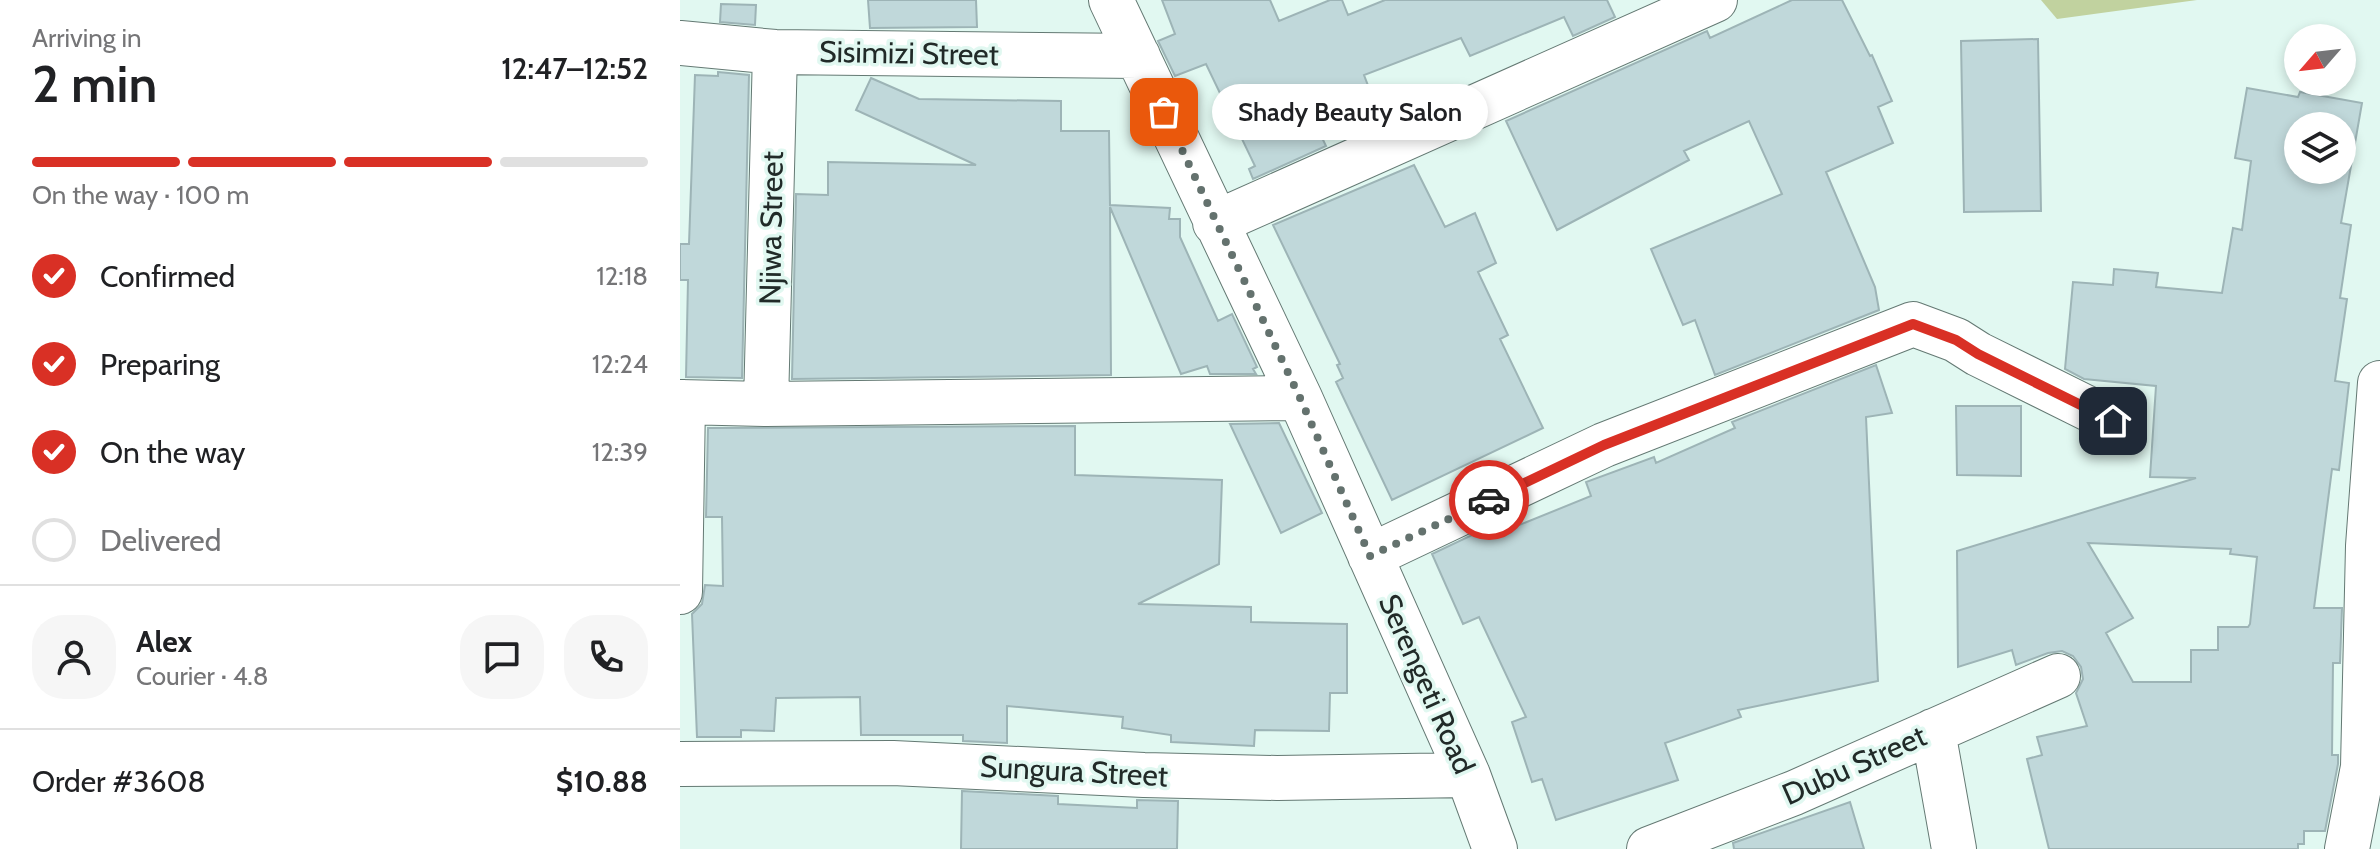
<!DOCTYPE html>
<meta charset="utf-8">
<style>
:root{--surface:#fff;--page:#f6f6f6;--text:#202124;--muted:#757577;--line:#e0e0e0;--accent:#d93025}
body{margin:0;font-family:Cabin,sans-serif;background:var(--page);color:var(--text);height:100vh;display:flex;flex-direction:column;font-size:30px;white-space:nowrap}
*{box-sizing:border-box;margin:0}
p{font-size:26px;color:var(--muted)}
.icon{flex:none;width:44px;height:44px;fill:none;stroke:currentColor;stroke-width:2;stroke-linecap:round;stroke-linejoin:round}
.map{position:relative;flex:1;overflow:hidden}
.panel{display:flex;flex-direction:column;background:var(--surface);width:680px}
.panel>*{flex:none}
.needle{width:52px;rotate:242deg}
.controls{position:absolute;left:1604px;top:24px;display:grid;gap:16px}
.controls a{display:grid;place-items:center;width:72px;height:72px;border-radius:50%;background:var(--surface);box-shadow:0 4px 12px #0003;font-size:40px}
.pin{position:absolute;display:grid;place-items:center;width:68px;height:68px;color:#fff;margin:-34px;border-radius:16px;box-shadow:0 4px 12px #0006}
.courier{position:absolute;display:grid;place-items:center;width:80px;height:80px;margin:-40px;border:6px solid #d93025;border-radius:50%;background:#fff;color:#222;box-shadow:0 2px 10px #0007}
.bubble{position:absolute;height:56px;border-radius:28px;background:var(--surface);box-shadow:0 4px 12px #0003;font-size:26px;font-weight:600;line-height:56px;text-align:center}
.overview em{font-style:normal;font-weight:600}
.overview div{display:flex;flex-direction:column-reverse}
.overview{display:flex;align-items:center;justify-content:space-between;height:136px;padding:0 32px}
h1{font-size:52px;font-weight:600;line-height:60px}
.bar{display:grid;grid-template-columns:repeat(4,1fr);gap:12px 8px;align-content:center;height:96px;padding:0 32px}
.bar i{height:10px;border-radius:6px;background:var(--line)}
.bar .selected{background:var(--accent)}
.bar p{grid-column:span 4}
.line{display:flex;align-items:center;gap:20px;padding:0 32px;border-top:2px solid var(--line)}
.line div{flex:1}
.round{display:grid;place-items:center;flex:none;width:84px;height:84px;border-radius:32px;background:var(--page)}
ol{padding:0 32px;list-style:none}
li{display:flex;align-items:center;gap:24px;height:88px}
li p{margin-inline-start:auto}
li .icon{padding:8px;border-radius:50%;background:var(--accent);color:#fff;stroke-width:4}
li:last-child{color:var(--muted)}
li i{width:44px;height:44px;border:4px solid var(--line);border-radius:50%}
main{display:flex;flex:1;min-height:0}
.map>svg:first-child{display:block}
</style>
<main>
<section class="panel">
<div class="overview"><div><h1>2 min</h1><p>Arriving in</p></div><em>12:47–12:52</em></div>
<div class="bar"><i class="selected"></i><i class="selected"></i><i class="selected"></i><i></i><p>On the way · 100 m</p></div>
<ol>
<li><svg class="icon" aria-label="check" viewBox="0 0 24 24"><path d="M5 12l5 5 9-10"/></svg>Confirmed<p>12:18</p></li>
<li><svg class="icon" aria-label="check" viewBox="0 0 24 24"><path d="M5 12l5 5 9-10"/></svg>Preparing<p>12:24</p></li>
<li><svg class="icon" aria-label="check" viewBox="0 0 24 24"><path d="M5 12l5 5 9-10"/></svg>On the way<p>12:39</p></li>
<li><i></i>Delivered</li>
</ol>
<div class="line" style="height:144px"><a class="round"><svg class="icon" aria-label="person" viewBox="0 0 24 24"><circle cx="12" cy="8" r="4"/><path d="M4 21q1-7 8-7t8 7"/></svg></a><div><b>Alex</b><p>Courier · 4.8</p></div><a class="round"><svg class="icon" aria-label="chat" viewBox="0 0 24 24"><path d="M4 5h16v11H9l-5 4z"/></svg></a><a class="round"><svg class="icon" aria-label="phone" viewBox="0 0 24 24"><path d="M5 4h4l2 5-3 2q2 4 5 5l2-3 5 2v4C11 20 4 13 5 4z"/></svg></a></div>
<div class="line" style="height:104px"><div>Order #3608</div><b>$10.88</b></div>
</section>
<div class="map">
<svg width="1700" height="849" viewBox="0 0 1700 849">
<rect width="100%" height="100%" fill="#e1f8f1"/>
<path fill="#c1d29f" d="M1361,0H1517L1377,19Z"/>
<path fill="#c0d8da" stroke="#9db4b6" stroke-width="2" fill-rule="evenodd" d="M188,0H296L297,27L190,28Z
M482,0H590L599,21L650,0H662L668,15L705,0H927L935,17L893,36L884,17L790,56L781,38L684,75L692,96L634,121L646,146L573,179L569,169L575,166L526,64L495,76L478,41L495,34Z
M1112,0H1162L1190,56L1192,55L1212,101L1198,107L1213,143L1146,172L1195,287L1199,310L1035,375L1015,320L1003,325L971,249L1102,194L1069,121L1004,151L1009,160L877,230L826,121L1027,31L1030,38Z
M41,4L76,5L75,25L40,22Z
M1358,39L1361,211L1284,212L1281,41Z
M38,72L69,75L62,378L6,377L8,280H0V244H9L15,75L38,76Z
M191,78L239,99L381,101V131H429L430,205L490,208L489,219H500V237L538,321L552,314L577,367L573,369L576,374H530L527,366L501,374L430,207L431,375L112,379L116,194L148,195V162L296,165L176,110Z
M1567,88L1618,97L1620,92L1682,103L1661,223L1671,225L1660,298L1667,299L1655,381L1669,383L1659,470L1652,469L1634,608H1662L1660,663H1653L1652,755H1658V764L1645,831H1624V844H1618V849H1369L1347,759L1362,755L1357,737L1407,726L1396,693L1403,679L1401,667L1393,656L1382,651L1368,653L1336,665L1332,650L1278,667L1277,551L1516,478L1470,477L1476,386L1404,379L1385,369L1393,282L1433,285L1434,269L1478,273L1476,287L1542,293L1553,228L1562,230L1571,161L1555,158ZM1618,126H1662V170H1618ZM1408,543L1551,549L1550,554L1577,557L1570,624L1568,627H1538V650H1511V682H1453L1426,633L1453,618Z
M734,165L765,227L795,213L816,263L798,272L828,335L820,339L863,428L712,500L656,382L663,378L657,365L660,364L593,225Z
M1196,365L1212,413L1186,417L1198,681L1058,710L1061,717L985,743L998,780L876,820L862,779L852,782L832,722L846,717L799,617L783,624L752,554L813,525L817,534L911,496L906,482L974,457L976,463L1055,428L1052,422Z
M1276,406H1341V476L1277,475Z
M599,423L642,513L601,533L550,424Z
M395,426V475L542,480L539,564L458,604L571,607V622L667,624V693H650L649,731L575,730L574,746L491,742V735L442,728L443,717L327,706V743L283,741V735H181L180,697L96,698L94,731L61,730V737H17L12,614L22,604L25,585L43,586L42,517H26L28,428Z
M282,791L378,796V804L457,808V800L498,801L497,849H281Z
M1170,802L1184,849H1054L1053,843Z"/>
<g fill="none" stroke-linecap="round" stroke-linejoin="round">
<g stroke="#647973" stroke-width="46">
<path id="minor" d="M431,0L620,398L788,775L815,849
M0,43L95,52L458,56
M535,223L1035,0
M0,402L86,404L620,398
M86,404L95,52
M690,556L924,445L1233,324L1276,340L1298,354L1433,421
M0,592L3,402
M1253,731L1274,849
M0,764L213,763L464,775L597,778L788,775
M969,849L1114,793L1378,676
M1667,849L1683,767L1688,546L1700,383"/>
</g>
<use href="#minor" stroke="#fff" stroke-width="44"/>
</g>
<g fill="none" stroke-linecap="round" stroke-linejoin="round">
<path stroke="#64726e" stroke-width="8" stroke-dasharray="0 14.4" d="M484,112L620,398L690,556L809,500"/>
<path stroke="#d93025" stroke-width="10" d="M809,500L924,445L1233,324L1276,340L1298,354L1433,421"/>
</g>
<g text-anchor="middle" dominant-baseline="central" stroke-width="7" stroke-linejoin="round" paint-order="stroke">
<g font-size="30" fill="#212a28" stroke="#e1f8f1">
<text transform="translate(229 53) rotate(1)">Sisimizi Street</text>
<text transform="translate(91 228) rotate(-89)">Njiwa Street</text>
<text transform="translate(747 684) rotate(66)">Serengeti Road</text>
<text transform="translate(1174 765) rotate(-24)">Dubu Street</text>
<text transform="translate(394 771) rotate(3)">Sungura Street</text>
</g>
</g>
</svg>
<div class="controls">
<a><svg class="needle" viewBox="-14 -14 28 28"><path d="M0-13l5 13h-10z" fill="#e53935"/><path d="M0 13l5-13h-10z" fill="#757577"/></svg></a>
<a><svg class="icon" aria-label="layers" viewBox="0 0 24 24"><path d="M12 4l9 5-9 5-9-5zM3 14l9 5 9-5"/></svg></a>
</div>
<div class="pin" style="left:484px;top:112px;background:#ea580c"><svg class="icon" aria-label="bag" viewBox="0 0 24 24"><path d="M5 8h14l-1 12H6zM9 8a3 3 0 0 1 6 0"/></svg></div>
<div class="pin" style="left:1433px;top:421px;background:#1f2937"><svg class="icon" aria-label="home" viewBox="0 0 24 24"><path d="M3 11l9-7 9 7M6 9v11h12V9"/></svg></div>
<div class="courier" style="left:809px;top:500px"><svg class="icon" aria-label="car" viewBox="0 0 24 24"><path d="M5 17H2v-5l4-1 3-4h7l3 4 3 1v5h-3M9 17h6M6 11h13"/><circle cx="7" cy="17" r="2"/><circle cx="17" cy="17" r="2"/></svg></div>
<div class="bubble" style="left:532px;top:84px;width:276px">Shady Beauty Salon</div>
</div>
</main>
